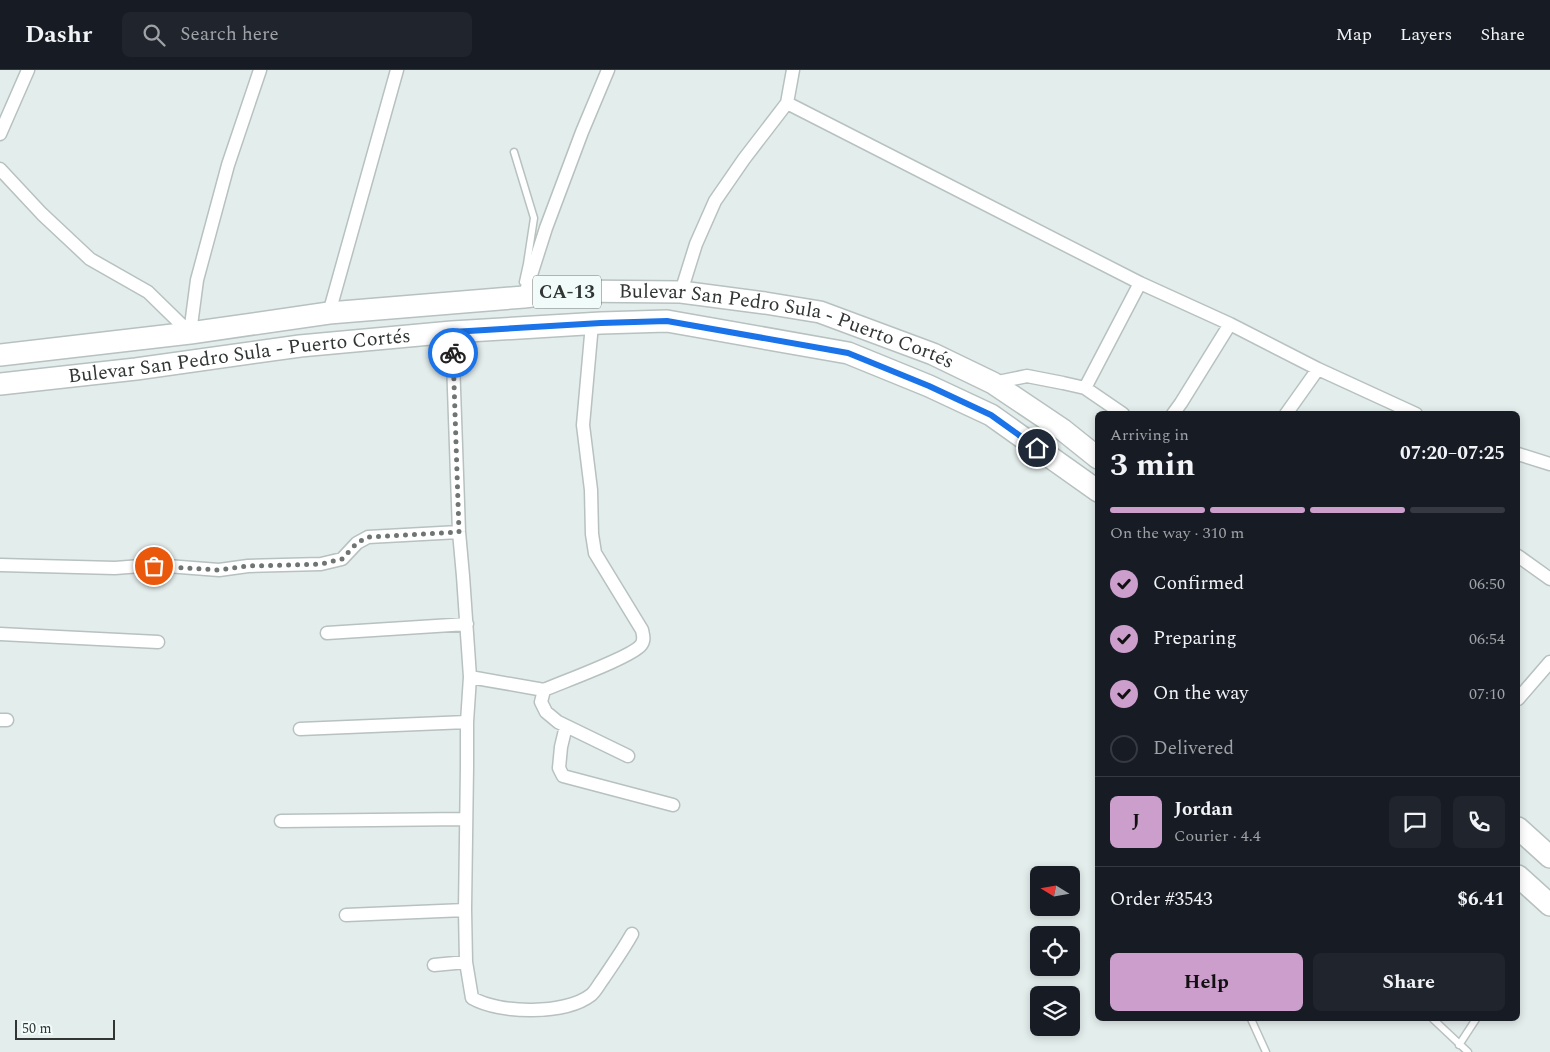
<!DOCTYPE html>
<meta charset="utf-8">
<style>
:root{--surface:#171b24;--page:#20242c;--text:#f1f3f6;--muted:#9ea1a6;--line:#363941;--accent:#cc9ecc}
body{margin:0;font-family:Spectral,serif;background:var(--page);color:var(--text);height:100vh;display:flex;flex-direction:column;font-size:19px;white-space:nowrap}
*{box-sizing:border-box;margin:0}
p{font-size:16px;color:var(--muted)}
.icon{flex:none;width:28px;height:28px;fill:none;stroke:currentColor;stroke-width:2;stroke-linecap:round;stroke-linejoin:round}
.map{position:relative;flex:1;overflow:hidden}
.drawer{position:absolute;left:1095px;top:341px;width:425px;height:610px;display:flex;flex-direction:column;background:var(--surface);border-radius:8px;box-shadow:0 2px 8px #0003}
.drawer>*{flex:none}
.needle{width:32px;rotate:281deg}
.tools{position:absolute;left:1030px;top:796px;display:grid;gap:10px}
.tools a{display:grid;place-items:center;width:50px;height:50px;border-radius:8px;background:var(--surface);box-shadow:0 2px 8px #0003;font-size:25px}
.scale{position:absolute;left:15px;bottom:12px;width:100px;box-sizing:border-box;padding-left:5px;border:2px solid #313534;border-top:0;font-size:14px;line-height:18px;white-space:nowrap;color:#313534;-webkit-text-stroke:4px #f1fbf9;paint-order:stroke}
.pin{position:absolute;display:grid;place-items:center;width:42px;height:42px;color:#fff;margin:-21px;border:2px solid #fff;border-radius:50%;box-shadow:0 1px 5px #0007}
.courier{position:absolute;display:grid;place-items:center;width:50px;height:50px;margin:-25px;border:4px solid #1a73e8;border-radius:50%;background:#fff;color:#222;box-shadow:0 1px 6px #0007}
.summary em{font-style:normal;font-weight:700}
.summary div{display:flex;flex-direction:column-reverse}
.summary{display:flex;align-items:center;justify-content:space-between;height:85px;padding:0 15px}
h1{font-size:32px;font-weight:700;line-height:38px}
.bar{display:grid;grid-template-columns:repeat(4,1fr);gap:8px 5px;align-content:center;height:60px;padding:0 15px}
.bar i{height:6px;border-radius:4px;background:var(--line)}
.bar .current{background:var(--accent)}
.bar p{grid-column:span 4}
.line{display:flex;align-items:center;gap:12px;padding:0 15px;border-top:1px solid var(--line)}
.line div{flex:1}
.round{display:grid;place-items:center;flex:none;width:52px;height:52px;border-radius:8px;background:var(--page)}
ol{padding:0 15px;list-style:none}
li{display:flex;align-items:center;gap:15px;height:55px}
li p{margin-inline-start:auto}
li .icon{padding:5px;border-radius:50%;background:var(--accent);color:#111;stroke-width:4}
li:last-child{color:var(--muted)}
li i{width:28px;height:28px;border:2px solid var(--line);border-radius:50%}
.button{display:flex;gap:10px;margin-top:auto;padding:10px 15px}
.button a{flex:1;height:58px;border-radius:8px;background:var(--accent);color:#111;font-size:20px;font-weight:700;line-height:58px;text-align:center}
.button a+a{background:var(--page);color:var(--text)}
header{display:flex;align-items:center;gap:30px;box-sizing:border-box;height:70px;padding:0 25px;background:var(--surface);border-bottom:1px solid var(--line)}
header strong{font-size:24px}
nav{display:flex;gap:28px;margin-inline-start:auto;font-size:18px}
.search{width:350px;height:45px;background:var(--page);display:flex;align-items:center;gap:12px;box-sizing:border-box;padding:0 18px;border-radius:8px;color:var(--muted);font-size:19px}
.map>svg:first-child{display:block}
</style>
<header>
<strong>Dashr</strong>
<div class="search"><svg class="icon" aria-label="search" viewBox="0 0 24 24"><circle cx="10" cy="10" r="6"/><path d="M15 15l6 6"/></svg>Search here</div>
<nav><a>Map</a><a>Layers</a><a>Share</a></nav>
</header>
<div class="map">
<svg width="1550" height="982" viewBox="0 0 1550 982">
<rect width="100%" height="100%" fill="#e3edec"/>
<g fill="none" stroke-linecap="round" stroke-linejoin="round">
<g stroke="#b7c1c0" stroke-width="9">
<path id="service" d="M514,82L534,148L527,194L523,212
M1251,949L1266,982
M1433,949L1468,982
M1459,975L1476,949"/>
</g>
<g stroke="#b7c1c0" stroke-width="15">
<path id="minor" d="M787,33L1140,213L1230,254L1318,299L1416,344
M0,64L28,0
M0,99L42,144L90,189L148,222L190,263
M681,222L696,174L715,131L744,89L787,33L793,0
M524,227L546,158L582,62L608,0
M329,243L397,0
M452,262L459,462L463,506L470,607L467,652V696L465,840L466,892L472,928C500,944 565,945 591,925C596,921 599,914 603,909C613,894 623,880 632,864
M190,263L197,210L228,95L260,0
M993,313L1027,306L1063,313L1085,318L1123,344
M1085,318L1140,213
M1173,344L1181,333L1230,254
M1286,344L1318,299
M1518,384L1550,394
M1518,486L1550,509
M0,495L115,498L154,495L219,500L248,496L321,494L342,489L357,473L368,467L459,462
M327,563L467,554
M0,564L158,572
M470,607L544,620L541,632L546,642L558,652L628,686
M544,620C562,612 632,587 641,575C645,570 643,565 642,560L595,483L592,464L591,420L583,355L592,254
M1518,629L1550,592
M0,650H7
M566,656L561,677L559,698L563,706L673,735
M300,659L467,652
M281,751L465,749
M346,845L465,840
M434,895L466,892"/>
</g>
<g stroke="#b7c1c0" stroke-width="24">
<g id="trunk">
<path id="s1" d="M0,285L190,263L329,243L524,227L571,221L681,222L765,233L820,242L933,284L993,313L1063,360L1098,388"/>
<path id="s2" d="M0,314L136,299L300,276L452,262L601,253L667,251L848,283L929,316L991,345L1098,421"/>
<path d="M1518,758L1550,787"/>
<path d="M1518,806L1550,835"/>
</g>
</g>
<use href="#service" stroke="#fff" stroke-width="6"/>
<use href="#minor" stroke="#fff" stroke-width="12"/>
<use href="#trunk" stroke="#fff" stroke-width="21"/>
</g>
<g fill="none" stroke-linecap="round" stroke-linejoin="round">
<path stroke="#6f7574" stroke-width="5" stroke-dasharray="0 9" d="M154,496L218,500L248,496L321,494L342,489L357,473L368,467L459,462L453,283"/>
<path stroke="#1a73e8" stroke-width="6" d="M453,283L452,262L601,253L667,251L848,283L929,316L991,345L1037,378"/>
</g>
<g text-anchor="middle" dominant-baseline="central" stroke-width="5" stroke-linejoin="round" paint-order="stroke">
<rect fill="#f1fbf9" stroke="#6b706f" stroke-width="1" x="533" y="205.5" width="68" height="33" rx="4"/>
<g font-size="19" font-weight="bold" fill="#313534">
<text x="567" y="222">CA-13</text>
</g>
<g font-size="20" fill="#313534" stroke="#f1fbf9">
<text stroke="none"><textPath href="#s1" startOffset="795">Bulevar San Pedro Sula - Puerto Cortés</textPath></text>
<text stroke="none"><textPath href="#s2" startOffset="241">Bulevar San Pedro Sula - Puerto Cortés</textPath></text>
</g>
</g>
</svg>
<div class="tools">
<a><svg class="needle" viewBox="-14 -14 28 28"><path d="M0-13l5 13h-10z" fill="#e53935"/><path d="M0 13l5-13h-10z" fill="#9ea1a6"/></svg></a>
<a><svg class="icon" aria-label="locate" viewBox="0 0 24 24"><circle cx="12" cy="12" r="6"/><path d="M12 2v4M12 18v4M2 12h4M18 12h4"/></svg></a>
<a><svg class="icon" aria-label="layers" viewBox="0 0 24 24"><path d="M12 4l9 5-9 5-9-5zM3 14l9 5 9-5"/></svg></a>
</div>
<div class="scale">50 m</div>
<div class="pin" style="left:154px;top:496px;background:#ea580c"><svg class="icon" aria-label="bag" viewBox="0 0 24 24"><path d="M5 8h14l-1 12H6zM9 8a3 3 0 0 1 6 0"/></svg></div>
<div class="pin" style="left:1037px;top:378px;background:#1f2937"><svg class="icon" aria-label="home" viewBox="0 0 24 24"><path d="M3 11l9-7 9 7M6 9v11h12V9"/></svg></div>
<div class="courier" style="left:453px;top:283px"><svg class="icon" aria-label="bike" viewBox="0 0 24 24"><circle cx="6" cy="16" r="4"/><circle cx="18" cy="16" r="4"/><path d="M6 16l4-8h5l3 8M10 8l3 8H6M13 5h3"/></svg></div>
<section class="drawer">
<div class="summary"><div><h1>3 min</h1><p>Arriving in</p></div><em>07:20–07:25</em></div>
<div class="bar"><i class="current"></i><i class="current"></i><i class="current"></i><i></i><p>On the way · 310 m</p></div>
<ol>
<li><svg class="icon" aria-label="check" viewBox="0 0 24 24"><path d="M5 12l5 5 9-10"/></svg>Confirmed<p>06:50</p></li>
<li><svg class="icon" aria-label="check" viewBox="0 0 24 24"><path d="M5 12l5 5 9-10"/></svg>Preparing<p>06:54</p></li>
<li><svg class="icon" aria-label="check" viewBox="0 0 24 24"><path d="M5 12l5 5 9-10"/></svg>On the way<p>07:10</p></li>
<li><i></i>Delivered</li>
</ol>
<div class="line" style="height:90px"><b class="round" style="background:var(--accent);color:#111">J</b><div><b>Jordan</b><p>Courier · 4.4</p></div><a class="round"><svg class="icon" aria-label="chat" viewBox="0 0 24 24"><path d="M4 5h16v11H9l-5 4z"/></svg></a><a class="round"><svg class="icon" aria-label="phone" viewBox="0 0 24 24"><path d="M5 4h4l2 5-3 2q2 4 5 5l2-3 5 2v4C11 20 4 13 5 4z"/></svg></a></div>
<div class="line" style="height:65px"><div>Order #3543</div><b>$6.41</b></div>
<div class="button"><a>Help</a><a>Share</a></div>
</section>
</div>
